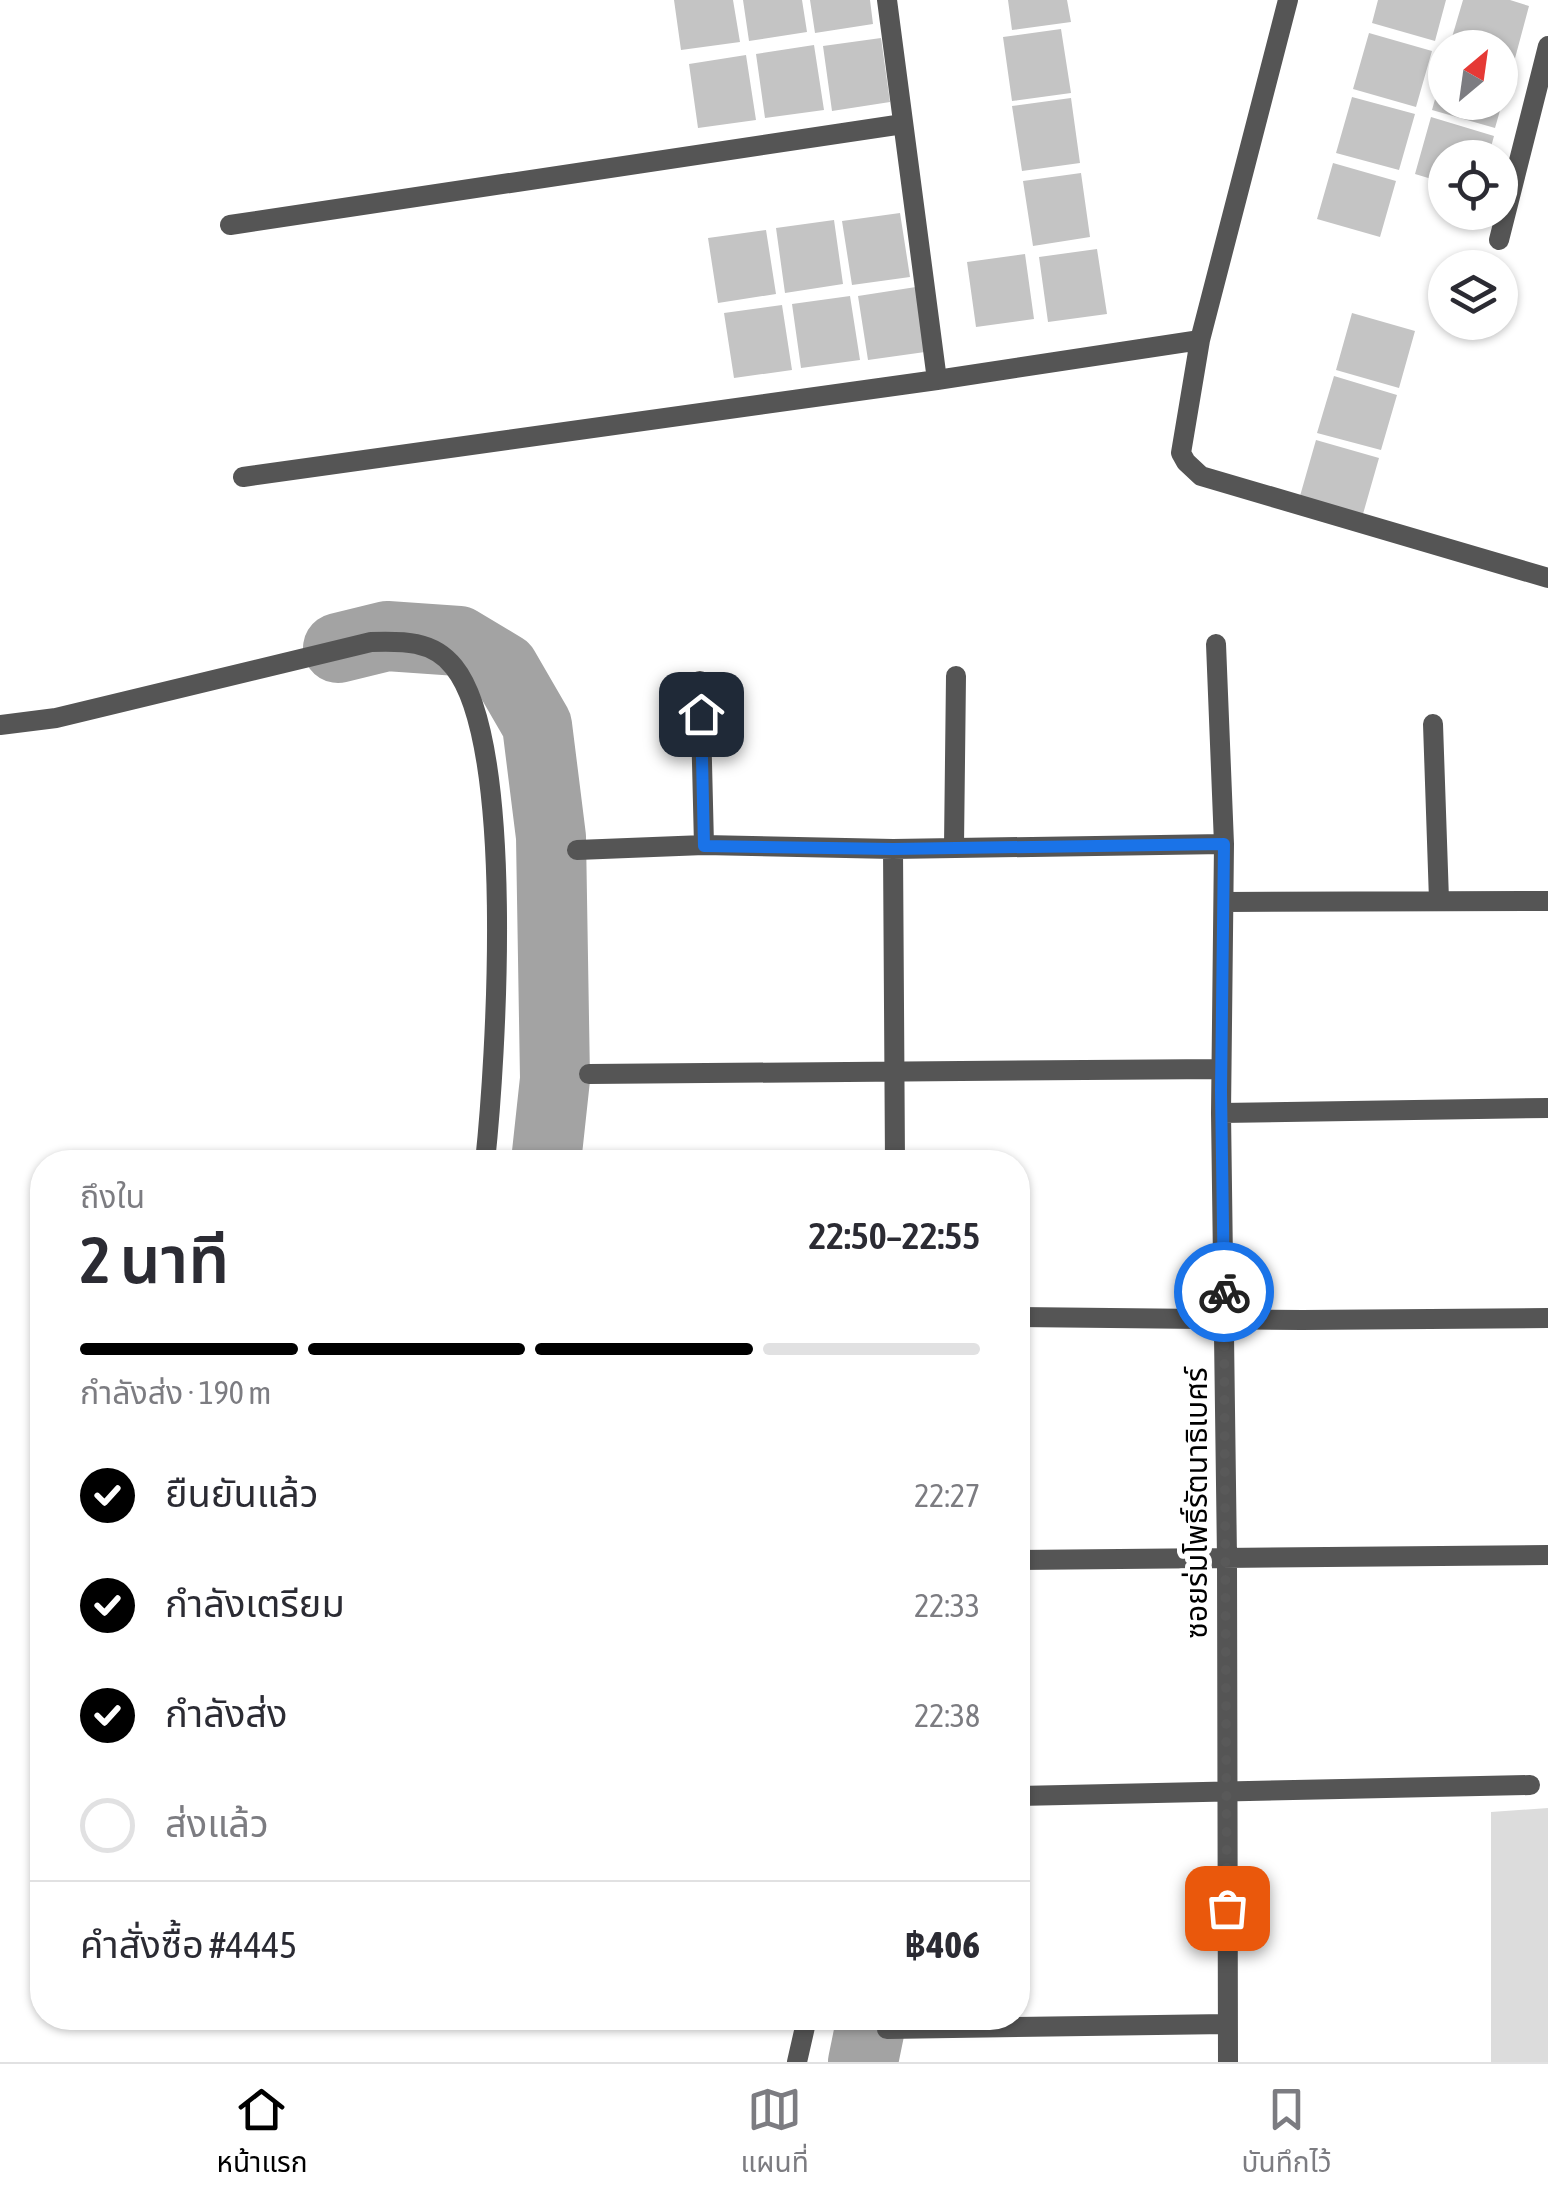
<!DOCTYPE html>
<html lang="th">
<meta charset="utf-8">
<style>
:root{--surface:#fff;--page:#f7f7f7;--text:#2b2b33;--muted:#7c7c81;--line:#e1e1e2;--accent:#000}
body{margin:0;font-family:"Asap Condensed","Noto Sans Thai",sans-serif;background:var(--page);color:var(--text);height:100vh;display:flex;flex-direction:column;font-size:38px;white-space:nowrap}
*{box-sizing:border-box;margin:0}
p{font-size:32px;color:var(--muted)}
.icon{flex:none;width:55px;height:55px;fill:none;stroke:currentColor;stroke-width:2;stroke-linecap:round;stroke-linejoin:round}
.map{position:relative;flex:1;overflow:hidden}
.panel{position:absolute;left:30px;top:1150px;width:1000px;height:880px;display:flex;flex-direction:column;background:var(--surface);border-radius:40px;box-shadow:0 2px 8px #0004}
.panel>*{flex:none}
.needle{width:65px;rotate:29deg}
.controls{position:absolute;left:1428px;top:30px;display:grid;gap:20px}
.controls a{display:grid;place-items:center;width:90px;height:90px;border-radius:50%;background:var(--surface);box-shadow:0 2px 8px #0004;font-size:50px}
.pin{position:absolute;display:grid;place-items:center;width:85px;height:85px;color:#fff;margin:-42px;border-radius:20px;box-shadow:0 5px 15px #0006}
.courier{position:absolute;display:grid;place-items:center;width:100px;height:100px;margin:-50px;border:8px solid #1a73e8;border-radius:50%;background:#fff;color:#222;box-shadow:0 2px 12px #0007}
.head em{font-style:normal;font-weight:600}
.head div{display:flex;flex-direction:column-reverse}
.head{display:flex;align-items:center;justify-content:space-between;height:170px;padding:0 50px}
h1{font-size:65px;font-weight:600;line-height:75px}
.bar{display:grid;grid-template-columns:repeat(4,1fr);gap:15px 10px;align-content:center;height:120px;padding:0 50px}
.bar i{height:12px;border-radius:8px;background:var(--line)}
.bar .active{background:var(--accent)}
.bar p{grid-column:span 4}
.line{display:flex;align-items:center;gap:25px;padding:0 50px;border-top:2px solid var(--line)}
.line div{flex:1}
ol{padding:0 50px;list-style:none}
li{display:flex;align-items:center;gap:30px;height:110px}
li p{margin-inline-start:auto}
li .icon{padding:10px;border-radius:50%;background:var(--accent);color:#fff;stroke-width:4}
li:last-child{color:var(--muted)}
li i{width:55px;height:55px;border:5px solid var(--line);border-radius:50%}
.menu{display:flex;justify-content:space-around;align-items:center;height:140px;border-top:2px solid var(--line);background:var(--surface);font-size:28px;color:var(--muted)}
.menu a{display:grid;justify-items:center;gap:5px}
.menu .active{color:var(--accent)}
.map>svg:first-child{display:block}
</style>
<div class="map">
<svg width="1548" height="2062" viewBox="0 0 1548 2062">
<rect width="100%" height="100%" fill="#fff"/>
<path fill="#dcdcdc" d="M1548,1808V2062H1491V1812Z"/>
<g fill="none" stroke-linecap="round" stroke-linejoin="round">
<path stroke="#a3a3a3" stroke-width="70" d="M338,648L387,636L459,641L504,668L537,725L551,837L555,1079L546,1162
M863,2062L872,2018"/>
</g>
<path fill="#c4c4c4" d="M674,0H733L740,42L681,50Z
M743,0H802L807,32L749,41Z
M810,0H870L873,24L815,33Z
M1008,0H1067L1071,22L1012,30Z
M1378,0H1446L1435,41L1372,23Z
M1463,0H1510L1529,6L1514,62L1500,58V48H1462L1450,44Z
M1061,29L1071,93L1012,101L1003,37Z
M1369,33L1432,51L1416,107L1353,89Z
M881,38L890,102L832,111L823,46Z
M814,45L824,110L765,118L756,54Z
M746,55L756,120L698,128L689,64Z
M1444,67L1445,102H1500V69L1511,72L1495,128L1432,110Z
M1352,97L1415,114L1399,170L1336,153Z
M1071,98L1080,163L1022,171L1012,106Z
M1431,117L1494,136L1488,158H1445V183L1415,174Z
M1333,163L1396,181L1380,237L1317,219Z
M1081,173L1090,237L1033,246L1023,181Z
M900,213L910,277L852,285L842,221Z
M834,220L843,284L785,293L776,228Z
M766,230L776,294L718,303L708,238Z
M1097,249L1107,314L1048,322L1039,257Z
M1025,254L1034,319L976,327L967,262Z
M916,287L925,352L868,360L858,296Z
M850,296L860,360L801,368L792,304Z
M782,305L792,370L734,378L724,313Z
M1352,313L1415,331L1399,388L1336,370Z
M1334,376L1397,395L1381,450L1317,433Z
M1316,440L1379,458L1363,514L1300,496Z"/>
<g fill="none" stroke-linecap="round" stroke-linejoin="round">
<path stroke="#555" stroke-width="20" d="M887,0L937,380
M1288,0L1200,340L1181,453L1186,462L1201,476L1548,578
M230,225L903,124
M1499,240L1548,46
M243,477L937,380L1200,340
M1216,644L1224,844L1221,1113L1227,1558L1228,2062
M700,681L704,845
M1433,724L1439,900
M0,725L56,718L371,642C402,641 433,640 454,667C516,744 496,1060 485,1162
M954,846L956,676
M893,849L895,1162
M577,850L704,845L893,849L1224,844
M1224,902L1548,901
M589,1074L1221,1069
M1221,1113L1548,1108
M1018,1317L1302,1320L1548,1318
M1018,1560L1548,1555
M1018,1796L1530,1785
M887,2029L1227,2024
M797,2062L807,2018"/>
</g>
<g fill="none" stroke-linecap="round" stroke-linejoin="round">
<path stroke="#595959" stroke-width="10" stroke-dasharray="0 18" d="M1224,1292L1227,1908"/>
<path stroke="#1a73e8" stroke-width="12" d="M701,714L704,846L893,849L1224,844L1221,1091L1224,1292"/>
</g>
<g text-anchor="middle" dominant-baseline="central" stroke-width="10" stroke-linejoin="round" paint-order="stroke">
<g font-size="30" fill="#000" stroke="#fff">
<text transform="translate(1196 1503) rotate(-90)">ซอยร่มโพธิ์รัตนาธิเบศร์</text>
</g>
</g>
</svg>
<div class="controls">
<a><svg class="needle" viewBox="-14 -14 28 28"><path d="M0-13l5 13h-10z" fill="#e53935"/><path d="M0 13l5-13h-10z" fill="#7c7c81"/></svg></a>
<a><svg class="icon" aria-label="locate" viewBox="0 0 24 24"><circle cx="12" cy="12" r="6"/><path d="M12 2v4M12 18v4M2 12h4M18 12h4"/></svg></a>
<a><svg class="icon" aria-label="layers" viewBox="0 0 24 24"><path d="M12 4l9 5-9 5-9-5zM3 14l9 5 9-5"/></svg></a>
</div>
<div class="pin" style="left:1227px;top:1908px;background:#ea580c"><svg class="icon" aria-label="bag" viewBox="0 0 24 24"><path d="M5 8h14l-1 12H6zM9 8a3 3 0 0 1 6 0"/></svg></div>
<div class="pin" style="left:701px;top:714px;background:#1f2937"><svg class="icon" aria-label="home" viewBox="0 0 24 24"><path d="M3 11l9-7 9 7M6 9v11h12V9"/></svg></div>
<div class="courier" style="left:1224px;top:1292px"><svg class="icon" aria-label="bike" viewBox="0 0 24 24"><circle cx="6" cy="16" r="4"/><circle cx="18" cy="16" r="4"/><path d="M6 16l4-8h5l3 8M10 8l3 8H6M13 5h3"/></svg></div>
<section class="panel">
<div class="head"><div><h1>2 นาที</h1><p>ถึงใน</p></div><em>22:50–22:55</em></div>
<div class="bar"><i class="active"></i><i class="active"></i><i class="active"></i><i></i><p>กำลังส่ง · 190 m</p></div>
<ol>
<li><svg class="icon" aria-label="check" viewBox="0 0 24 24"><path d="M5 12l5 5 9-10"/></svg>ยืนยันแล้ว<p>22:27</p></li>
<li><svg class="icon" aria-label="check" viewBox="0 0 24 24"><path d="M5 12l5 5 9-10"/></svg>กำลังเตรียม<p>22:33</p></li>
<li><svg class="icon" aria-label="check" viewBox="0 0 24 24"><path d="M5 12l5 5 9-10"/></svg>กำลังส่ง<p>22:38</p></li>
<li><i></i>ส่งแล้ว</li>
</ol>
<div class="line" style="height:130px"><div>คำสั่งซื้อ #4445</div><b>฿406</b></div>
</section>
</div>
<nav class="menu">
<a class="active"><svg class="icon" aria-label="home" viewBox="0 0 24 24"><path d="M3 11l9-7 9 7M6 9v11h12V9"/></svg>หน้าแรก</a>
<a><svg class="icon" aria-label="map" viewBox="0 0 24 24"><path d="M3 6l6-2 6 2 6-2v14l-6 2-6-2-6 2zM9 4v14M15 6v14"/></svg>แผนที่</a>
<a><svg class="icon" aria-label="saved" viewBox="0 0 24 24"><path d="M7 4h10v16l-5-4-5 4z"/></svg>บันทึกไว้</a>
</nav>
